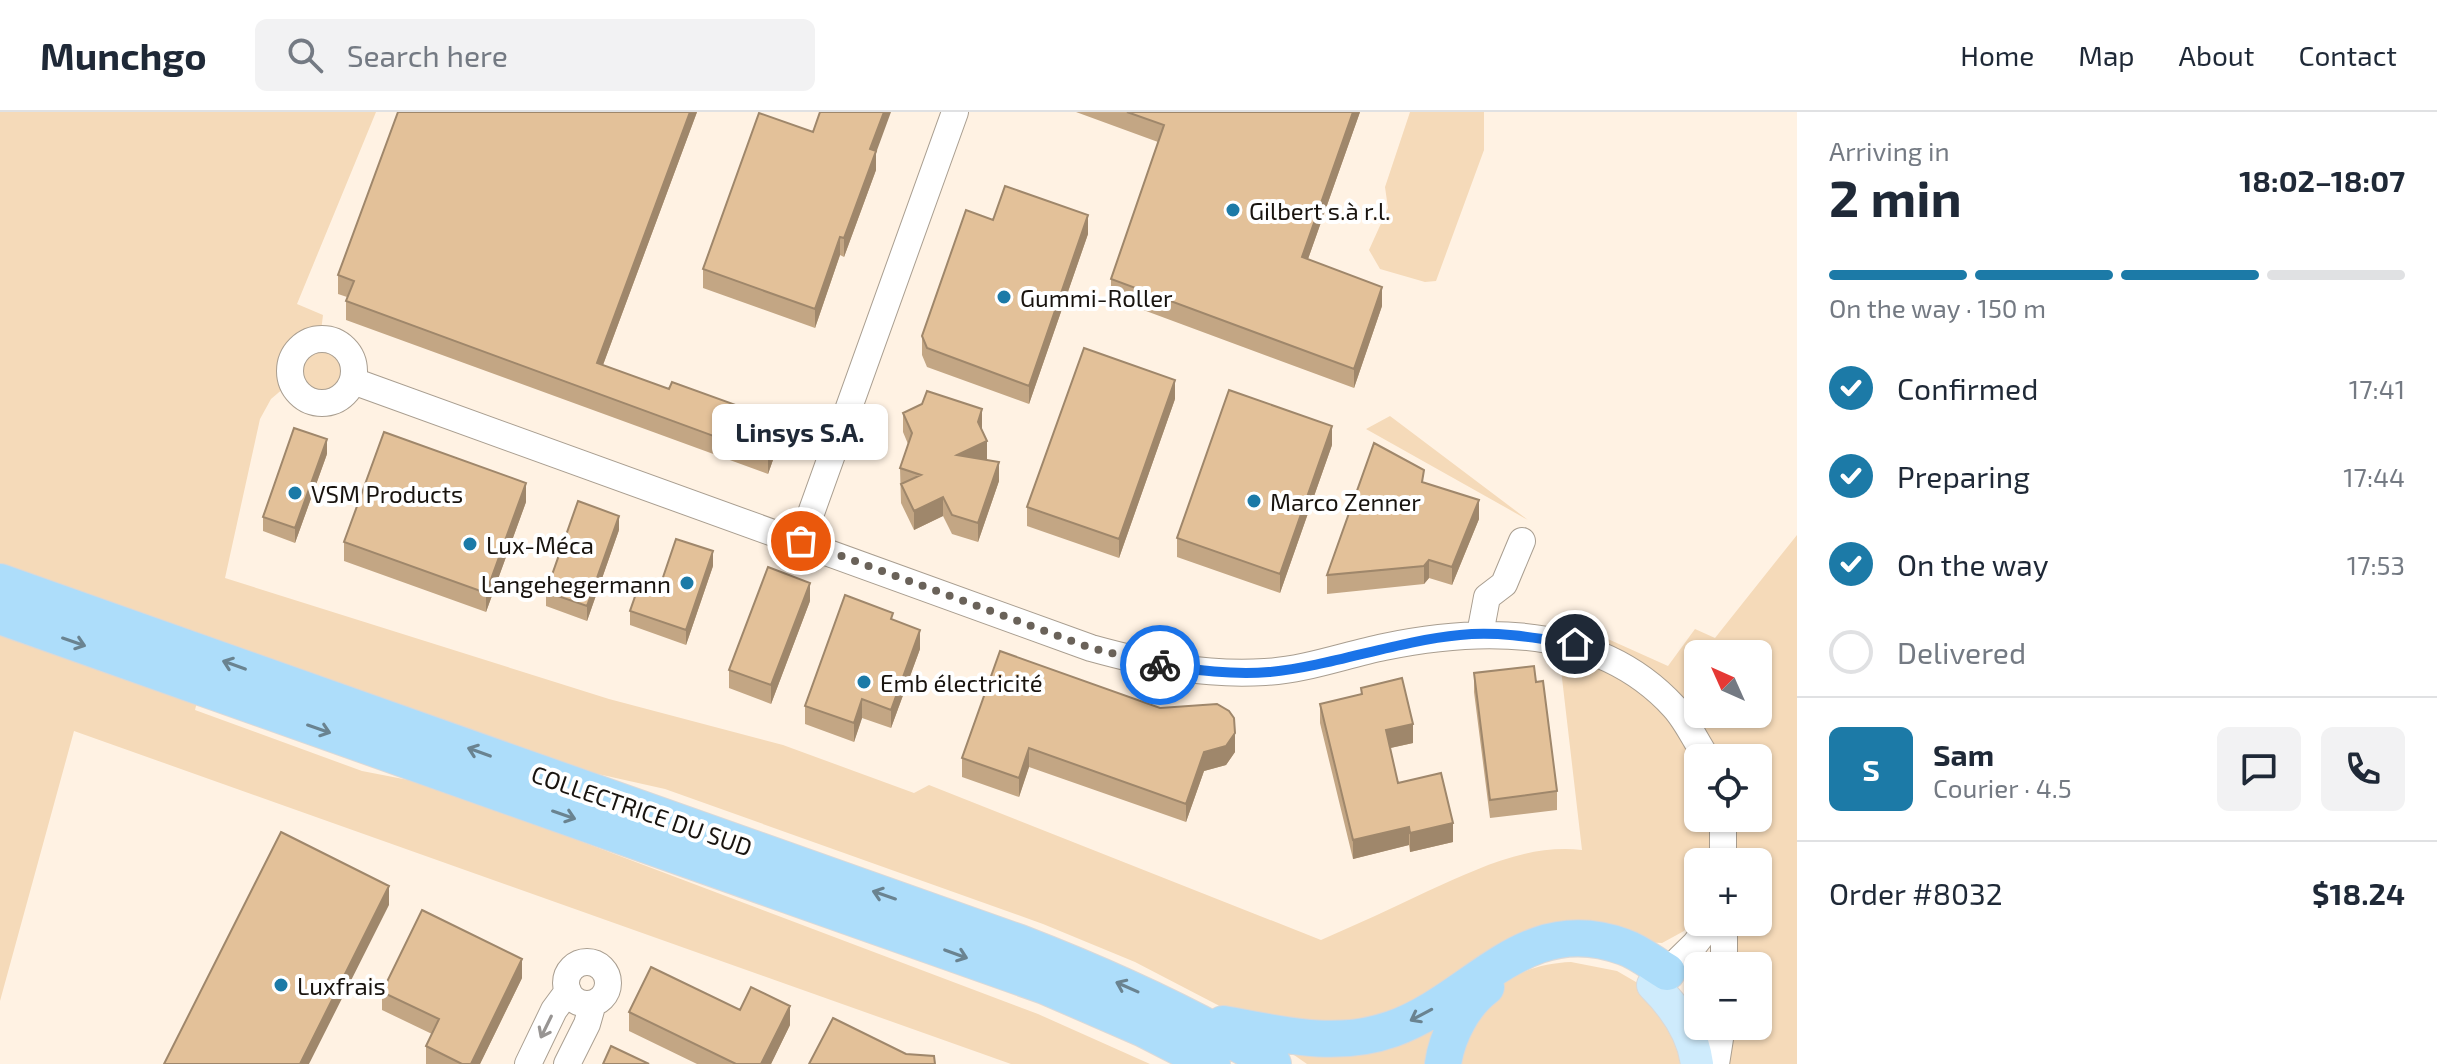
<!DOCTYPE html>
<meta charset="utf-8">
<style>
:root{--surface:#fff;--page:#f2f2f3;--text:#1f2937;--muted:#747a83;--line:#e0e1e3;--accent:#1c7aa7}
body{margin:0;font-family:"Exo 2",sans-serif;background:var(--page);color:var(--text);height:100vh;display:flex;flex-direction:column;font-size:30px;white-space:nowrap}
*{box-sizing:border-box;margin:0}
p{font-size:26px;color:var(--muted)}
.icon{flex:none;width:44px;height:44px;fill:none;stroke:currentColor;stroke-width:2;stroke-linecap:round;stroke-linejoin:round}
.map{position:relative;flex:1;overflow:hidden}
.drawer{display:flex;flex-direction:column;background:var(--surface);width:640px}
.drawer>*{flex:none}
.needle{width:52px;rotate:315deg}
.fabs{position:absolute;left:1684px;top:528px;display:grid;gap:16px}
.fabs a{display:grid;place-items:center;width:88px;height:88px;border-radius:12px;background:var(--surface);box-shadow:0 2px 6px #0004;font-size:40px}
.pin{position:absolute;display:grid;place-items:center;width:68px;height:68px;color:#fff;margin:-34px;border:4px solid #fff;border-radius:50%;box-shadow:0 2px 8px #0007}
.courier{position:absolute;display:grid;place-items:center;width:80px;height:80px;margin:-40px;border:6px solid #1a73e8;border-radius:50%;background:#fff;color:#222;box-shadow:0 2px 10px #0007}
.bubble{position:absolute;height:56px;border-radius:12px;background:var(--surface);box-shadow:0 2px 6px #0004;font-size:26px;font-weight:700;line-height:56px;text-align:center}
.headline em{font-style:normal;font-weight:700}
.headline div{display:flex;flex-direction:column-reverse}
.headline{display:flex;align-items:center;justify-content:space-between;height:136px;padding:0 32px}
h1{font-size:52px;font-weight:700;line-height:60px}
.bar{display:grid;grid-template-columns:repeat(4,1fr);gap:12px 8px;align-content:center;height:96px;padding:0 32px}
.bar i{height:10px;border-radius:6px;background:var(--line)}
.bar .active{background:var(--accent)}
.bar p{grid-column:span 4}
.line{display:flex;align-items:center;gap:20px;padding:0 32px;border-top:2px solid var(--line)}
.line div{flex:1}
.round{display:grid;place-items:center;flex:none;width:84px;height:84px;border-radius:12px;background:var(--page)}
ol{padding:0 32px;list-style:none}
li{display:flex;align-items:center;gap:24px;height:88px}
li p{margin-inline-start:auto}
li .icon{padding:8px;border-radius:50%;background:var(--accent);color:#fff;stroke-width:4}
li:last-child{color:var(--muted)}
li i{width:44px;height:44px;border:4px solid var(--line);border-radius:50%}
header{display:flex;align-items:center;gap:48px;box-sizing:border-box;height:112px;padding:0 40px;background:var(--surface);border-bottom:2px solid var(--line)}
header strong{font-size:38px}
nav{display:flex;gap:44px;margin-inline-start:auto;font-size:28px}
.search{width:560px;height:72px;background:var(--page);display:flex;align-items:center;gap:20px;box-sizing:border-box;padding:0 28px;border-radius:12px;color:var(--muted);font-size:30px}
main{display:flex;flex:1;min-height:0}
.map>svg:first-child{display:block}
</style>
<header>
<strong>Munchgo</strong>
<div class="search"><svg class="icon" aria-label="search" viewBox="0 0 24 24"><circle cx="10" cy="10" r="6"/><path d="M15 15l6 6"/></svg>Search here</div>
<nav><a>Home</a><a>Map</a><a>About</a><a>Contact</a></nav>
</header>
<main>
<div class="map">
<svg width="1797" height="952" viewBox="0 0 1797 952">
<rect width="100%" height="100%" fill="#fff2e3"/>
<path fill="#f5dab9" fill-rule="evenodd" d="M0,0H376L297,192L323,203L320,227C392,235 333,335 291,270L271,287L260,307L225,466L609,587L783,633L914,681L929,673L1321,828C1357,812 1393,796 1428,779C1478,757 1526,732 1582,738L1560,549L1561,506L1668,554L1695,517L1715,526L1797,423V952H1725L1728,914H1758V854H1730L1731,810H1758V750H1698V801L1684,819L1662,831L1644,830L1593,816L1425,893L1347,919L1235,902L1135,850L1043,812L665,677L589,660L0,452ZM1698,542H1758V602H1698ZM1698,646H1758V706H1698Z
M1410,0H1484V38L1436,169L1425,170L1380,157L1369,138L1388,96L1385,75Z
M1390,304L1528,408L1366,317Z
M0,521L197,590L195,598L362,659L429,672L1038,902L1150,952H1011L74,619L0,889Z
M1571,850L1617,859L1648,877L1691,952H1450C1459,935 1474,898 1486,885C1508,862 1540,851 1571,850Z
M1438,900L1435,952H1307L1271,927Z"/>
<g fill="none" stroke-linecap="round" stroke-linejoin="round">
<g stroke="#a99e90" stroke-width="28">
<path id="minor" d="M290 259a32 32 0 1 1 64 0a32 32 0 1 1-64 0Z
M353,269L1091,536C1149,552 1205,564 1265,560C1305,558 1345,543 1384,535C1485,514 1599,513 1674,595C1687,609 1696,630 1707,646
M801,429L955,0
M1480,522L1487,485L1504,472L1522,429
M1723,706V750
M1724,810V854
M566 871a21 21 0 1 1 42 0a21 21 0 1 1-42 0Z
M1654,872L1695,832L1712,810
M528,952L554,898L568,879
M567,952L587,912L593,891
M1716,952L1722,914"/>
</g>
<g stroke="#dad9d9" stroke-width="34">
<path id="major" d="M1653,873C1675,895 1693,920 1697,952"/>
</g>
<g stroke="#dad9d9" stroke-width="38">
<path id="highway" d="M0,470L1020,831C1108,865 1192,903 1273,952
M0,504L1045,874L1144,917L1212,952
M1223,912C1279,922 1336,937 1392,917C1475,888 1524,798 1624,835C1639,840 1653,852 1667,860
M1443,952C1447,924 1463,892 1486,875"/>
</g>
<use href="#minor" stroke="#fff" stroke-width="26"/>
<use href="#major" stroke="#ceebfc" stroke-width="32"/>
<use href="#highway" stroke="#adddfa" stroke-width="36"/>
</g>
<path fill="#c3a684" d="M697,0L603,253L780,328L768,362L346,208V189L347,185L338,182V163Z
M1076,0H1360L1308,147L1382,194L1354,276L1111,186V167L1158,30Z
M813,20L876,41V58L844,145L840,143L815,216L703,176V157Z
M993,108L1088,122L1029,292L927,255L922,243V224Z
M1175,287L1119,446L1027,414V395Z
M903,301L981,317L987,347L986,348L999,369L978,430L952,422L943,404L914,418L901,391L900,356L908,332L903,320Z
M1332,333L1280,481L1177,445V426Z
M327,342L295,431L263,419V405Z
M1424,370L1479,407L1452,473L1429,466L1424,472L1327,482V463Z
M526,390L486,500L344,449V430Z
M619,418L587,509L546,494V480Z
M713,454L686,533L630,513V499L658,480Z
M810,489L771,592L729,576V558Z
M893,508L920,537L891,616L862,606L854,630L805,612V594Z
M1000,539L1235,640L1226,653L1204,659L1186,710L1029,655L1019,685L962,665V646Z
M1474,561L1536,570L1557,679V698L1490,706L1474,580Z
M1361,576L1413,631L1390,636L1398,671L1453,730L1410,740L1409,733L1353,747L1320,611V592L1361,582Z
M522,866L480,952H426V934L432,922L382,898V880Z
M740,898L790,913L771,952H697L629,919V900Z"/>
<path fill="#9f876b" d="M690,0H697L597,269V251Z
M884,0H891L876,41V58L844,145V126L870,37Z
M1353,0H1360L1302,164V145Z
M1088,103V122L1029,292V274Z
M840,125V143L815,216V197Z
M1382,175V194L1354,276V257Z
M1175,268V287L1119,446V427Z
M982,297V316L978,329V310Z
M780,309V328L768,362V344Z
M1332,314V333L1280,481V462Z
M327,327V342L295,431V416Z
M987,329V347L957,362V343Z
M999,350V369L978,430V411Z
M526,371V390L486,500V481Z
M943,385V404L914,418V399Z
M1479,388V407L1452,473V455Z
M619,404V418L587,509V494Z
M713,439V454L686,533V518Z
M1429,448V466L1424,472V454Z
M810,471V489L771,592V573Z
M920,518V537L891,616V598Z
M862,587V606L854,630V611Z
M1413,612V631L1386,637V618Z
M1235,621V640L1226,653L1204,659L1186,710V692L1204,640Z
M1029,636V655L1019,685V666Z
M1453,711V730L1410,740V721Z
M1409,715V733L1353,747V728Z
M389,774V793L309,952H300Z
M522,847V866L480,952H471Z
M790,894V913L771,952H761Z"/>
<path fill="#e3c199" stroke="#9f876b" stroke-width="2" d="M398,0H690L597,251L669,277L672,270L780,309L768,344L346,189L354,169L338,163Z
M820,0H884L870,37L876,39L844,126L840,125L815,197L703,157L759,1L813,20Z
M1127,0H1353L1302,145L1382,175L1354,257L1111,167L1164,13Z
M1005,74L1088,103L1029,274L927,236L922,224L966,98L993,108Z
M1084,236L1175,268L1119,427L1027,395Z
M1229,278L1332,314L1280,462L1177,426Z
M927,279L982,297L978,310L987,329L957,343L999,350L978,411L952,403L943,385L914,399L901,372L921,363L900,356L912,321L903,301L922,292Z
M294,316L327,327L295,416L263,405Z
M384,320L526,371L486,481L344,430Z
M1374,331L1424,358L1422,370L1479,388L1452,455L1429,448L1424,454L1327,463Z
M578,389L619,404L587,494L546,480Z
M676,427L713,439L686,518L630,499L639,473L658,480Z
M768,455L810,471L771,573L729,558Z
M845,483L893,501L891,507L920,518L891,598L862,587L854,611L805,594Z
M1000,539L1160,596L1217,592L1229,599L1234,606L1235,621L1226,634L1204,640L1186,692L1029,636L1019,666L962,646Z
M1534,554L1536,570L1543,569L1557,679L1490,688L1474,561Z
M1402,566L1413,612L1386,618L1398,671L1441,661L1453,711L1410,721L1409,715L1353,728L1320,592L1362,582L1361,576Z
M281,720L389,774L300,952H164Z
M422,798L522,847L471,952H462L426,934L439,907L382,880Z
M651,855L740,898L751,875L790,894L761,952H736L629,900Z
M833,906L906,942L934,944L935,952H809Z
M611,934L649,952H603Z"/>
<defs><path id="oneway-shaft" d="M-6 0H5M1.5-3L5.5 0L1.5 3" fill="none" stroke-width="1.6" stroke-linecap="round" stroke-linejoin="round" transform="scale(2)"/></defs>
<g stroke="#6a8390">
<use href="#oneway-shaft" transform="translate(74 530) rotate(19)"/>
<use href="#oneway-shaft" transform="translate(234 553) rotate(-160)"/>
<use href="#oneway-shaft" transform="translate(319 617) rotate(19)"/>
<use href="#oneway-shaft" transform="translate(479 640) rotate(-160)"/>
<use href="#oneway-shaft" transform="translate(564 703) rotate(19)"/>
<use href="#oneway-shaft" transform="translate(884 783) rotate(-161)"/>
<use href="#oneway-shaft" transform="translate(956 842) rotate(20)"/>
<use href="#oneway-shaft" transform="translate(1127 875) rotate(-156)"/>
<use href="#oneway-shaft" transform="translate(1421 903) rotate(152)"/>
</g>
<use stroke="#989593" href="#oneway-shaft" transform="translate(546 915) rotate(116)"/>
<g fill="none" stroke-linecap="round" stroke-linejoin="round">
<path stroke="#6a6259" stroke-width="8" stroke-dasharray="0 14.4" d="M801,429L1091,536L1160,553"/>
<path stroke="#1a73e8" stroke-width="10" d="M1160,553C1196,558 1232,563 1269,560C1332,554 1396,529 1460,523C1499,519 1537,526 1575,532"/>
</g>
<g fill="#1c7aa7" stroke="#fff" stroke-width="3">
<circle cx="1233" cy="98" r="8"/>
<circle cx="1004" cy="185" r="8"/>
<circle cx="295" cy="381" r="8"/>
<circle cx="1254" cy="389" r="8"/>
<circle cx="470" cy="432" r="8"/>
<circle cx="687" cy="471" r="8"/>
<circle cx="864" cy="570" r="8"/>
<circle cx="281" cy="873" r="8"/>
</g>
<g text-anchor="middle" dominant-baseline="central" stroke-width="8" stroke-linejoin="round" paint-order="stroke">
<g font-size="24" fill="#19140f" stroke="#fff" text-anchor="start">
<text x="1249" y="98">Gilbert s.à r.l.</text>
<text x="1020" y="185">Gummi-Roller</text>
<text x="311" y="381">VSM Products</text>
<text x="1270" y="389">Marco Zenner</text>
<text x="486" y="432">Lux-Méca</text>
<text x="671" y="471" text-anchor="end">Langehegermann</text>
<text x="880" y="570">Emb électricité</text>
<text x="297" y="873">Luxfrais</text>
</g>
<g font-size="24" fill="#19140f" stroke="#fff">
<text transform="translate(642 698) rotate(19)">COLLECTRICE DU SUD</text>
</g>
</g>
</svg>
<div class="fabs">
<a><svg class="needle" viewBox="-14 -14 28 28"><path d="M0-13l5 13h-10z" fill="#e53935"/><path d="M0 13l5-13h-10z" fill="#747a83"/></svg></a>
<a><svg class="icon" aria-label="locate" viewBox="0 0 24 24"><circle cx="12" cy="12" r="6"/><path d="M12 2v4M12 18v4M2 12h4M18 12h4"/></svg></a>
<a>+</a>
<a>−</a>
</div>
<div class="pin" style="left:801px;top:429px;background:#ea580c"><svg class="icon" aria-label="bag" viewBox="0 0 24 24"><path d="M5 8h14l-1 12H6zM9 8a3 3 0 0 1 6 0"/></svg></div>
<div class="pin" style="left:1575px;top:532px;background:#1f2937"><svg class="icon" aria-label="home" viewBox="0 0 24 24"><path d="M3 11l9-7 9 7M6 9v11h12V9"/></svg></div>
<div class="courier" style="left:1160px;top:553px"><svg class="icon" aria-label="bike" viewBox="0 0 24 24"><circle cx="6" cy="16" r="4"/><circle cx="18" cy="16" r="4"/><path d="M6 16l4-8h5l3 8M10 8l3 8H6M13 5h3"/></svg></div>
<div class="bubble" style="left:712px;top:292px;width:176px">Linsys S.A.</div>
</div>
<section class="drawer">
<div class="headline"><div><h1>2 min</h1><p>Arriving in</p></div><em>18:02–18:07</em></div>
<div class="bar"><i class="active"></i><i class="active"></i><i class="active"></i><i></i><p>On the way · 150 m</p></div>
<ol>
<li><svg class="icon" aria-label="check" viewBox="0 0 24 24"><path d="M5 12l5 5 9-10"/></svg>Confirmed<p>17:41</p></li>
<li><svg class="icon" aria-label="check" viewBox="0 0 24 24"><path d="M5 12l5 5 9-10"/></svg>Preparing<p>17:44</p></li>
<li><svg class="icon" aria-label="check" viewBox="0 0 24 24"><path d="M5 12l5 5 9-10"/></svg>On the way<p>17:53</p></li>
<li><i></i>Delivered</li>
</ol>
<div class="line" style="height:144px"><b class="round" style="background:var(--accent);color:#fff">S</b><div><b>Sam</b><p>Courier · 4.5</p></div><a class="round"><svg class="icon" aria-label="chat" viewBox="0 0 24 24"><path d="M4 5h16v11H9l-5 4z"/></svg></a><a class="round"><svg class="icon" aria-label="phone" viewBox="0 0 24 24"><path d="M5 4h4l2 5-3 2q2 4 5 5l2-3 5 2v4C11 20 4 13 5 4z"/></svg></a></div>
<div class="line" style="height:104px"><div>Order #8032</div><b>$18.24</b></div>
</section>
</main>
